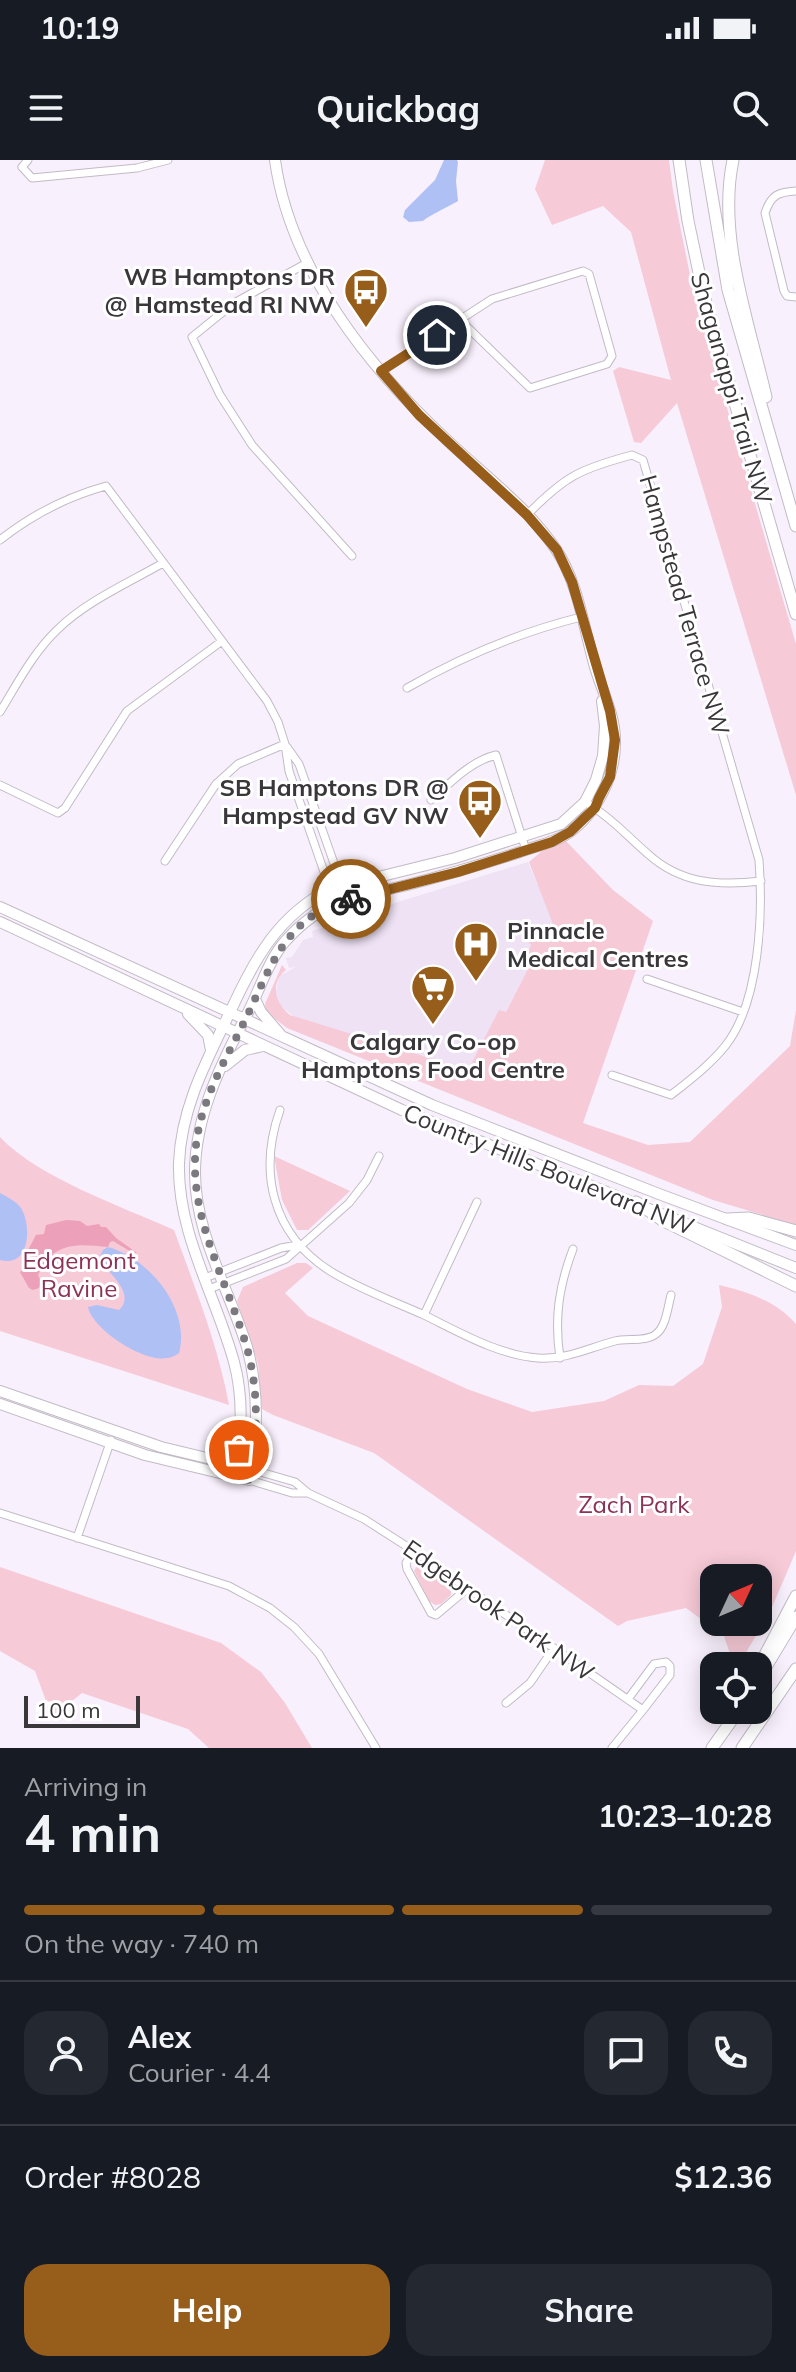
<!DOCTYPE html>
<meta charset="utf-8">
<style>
:root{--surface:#171b24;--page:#242831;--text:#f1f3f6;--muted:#9ea1a6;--line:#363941;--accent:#975d1b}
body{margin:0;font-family:Mulish,sans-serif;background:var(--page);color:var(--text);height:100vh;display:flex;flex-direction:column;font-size:30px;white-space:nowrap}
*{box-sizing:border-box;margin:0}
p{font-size:26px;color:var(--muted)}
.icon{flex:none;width:44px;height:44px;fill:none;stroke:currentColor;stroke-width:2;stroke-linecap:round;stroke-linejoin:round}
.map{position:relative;height:1588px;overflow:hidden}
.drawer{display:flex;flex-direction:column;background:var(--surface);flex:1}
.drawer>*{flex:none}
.needle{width:52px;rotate:46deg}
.controls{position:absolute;left:700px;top:1404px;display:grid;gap:16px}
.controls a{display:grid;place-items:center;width:72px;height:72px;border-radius:16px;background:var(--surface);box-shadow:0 4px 20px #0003;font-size:40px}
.scale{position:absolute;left:24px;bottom:20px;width:116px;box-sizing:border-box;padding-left:8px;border:4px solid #3a373b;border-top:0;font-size:22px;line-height:28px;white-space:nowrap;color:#3a373b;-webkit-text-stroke:6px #fff;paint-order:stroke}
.pin{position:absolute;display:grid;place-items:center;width:68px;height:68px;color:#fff;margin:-34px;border:4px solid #fff;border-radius:50%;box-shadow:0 2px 8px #0007}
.courier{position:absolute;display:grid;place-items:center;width:80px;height:80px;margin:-40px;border:6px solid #975d1b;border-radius:50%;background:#fff;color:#222;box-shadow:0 2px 10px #0007}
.head em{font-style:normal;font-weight:700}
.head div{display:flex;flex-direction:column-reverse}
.head{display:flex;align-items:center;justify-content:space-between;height:136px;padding:0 24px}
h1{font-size:52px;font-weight:700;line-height:60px}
.bar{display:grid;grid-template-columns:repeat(4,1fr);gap:12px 8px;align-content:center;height:96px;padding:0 24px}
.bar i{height:10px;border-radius:6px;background:var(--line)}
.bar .on{background:var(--accent)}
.bar p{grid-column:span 4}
.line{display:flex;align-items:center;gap:20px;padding:0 24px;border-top:2px solid var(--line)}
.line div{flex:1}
.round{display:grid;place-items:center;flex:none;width:84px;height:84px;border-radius:24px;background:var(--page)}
.primary-button{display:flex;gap:16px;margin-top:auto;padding:16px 24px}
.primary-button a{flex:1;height:92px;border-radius:24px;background:var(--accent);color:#fff;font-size:32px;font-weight:700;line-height:92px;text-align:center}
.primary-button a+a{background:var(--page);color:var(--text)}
.status{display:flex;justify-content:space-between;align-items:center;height:56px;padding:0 40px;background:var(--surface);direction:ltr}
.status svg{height:22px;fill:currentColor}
header{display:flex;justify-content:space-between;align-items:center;height:104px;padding:0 24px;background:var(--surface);font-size:36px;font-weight:700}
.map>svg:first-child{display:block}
</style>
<div class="status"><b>10:19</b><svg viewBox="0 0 49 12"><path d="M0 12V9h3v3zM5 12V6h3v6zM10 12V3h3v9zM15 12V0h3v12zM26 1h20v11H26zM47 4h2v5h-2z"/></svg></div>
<header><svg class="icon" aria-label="menu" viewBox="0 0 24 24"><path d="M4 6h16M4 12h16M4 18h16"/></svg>Quickbag<svg class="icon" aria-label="search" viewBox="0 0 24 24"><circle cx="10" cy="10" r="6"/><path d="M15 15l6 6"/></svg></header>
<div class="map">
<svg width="796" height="1588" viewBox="0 0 796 1588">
<rect width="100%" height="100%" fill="#f8f0fc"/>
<path fill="#eee2f4" d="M528,702L537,724L541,728L556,772L527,780L531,785L528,793L521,792L523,798L532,801L505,853L500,850L468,910L297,859L281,846L276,832L279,816L296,807L289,808L286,798L292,797L303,780L313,777L312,771L339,763L342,768L361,761L359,754Z"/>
<path fill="#f6cad7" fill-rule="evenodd" d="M545,0H669L673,31L694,135L796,484V635L677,243L641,283L634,282L613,211L619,207L671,220L631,72L603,46L552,65L535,29Z
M565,680L613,730L653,761L583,963L648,985L690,982L790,886L796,850V1065L713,1040L287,868L266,852L265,844L282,805L286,810C269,823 276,844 290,855L468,910L499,850L506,852L532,801L523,798L521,791L528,792L531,785L527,780L556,772L529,702L542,691Z
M0,977C37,1017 123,1047 174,1070C195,1128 218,1185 229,1245L0,1171Z
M274,996L350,1031L308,1070H297L282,1040Z
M297,1103H306L313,1108L285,1133L308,1156L467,1229L532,1252L604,1241L639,1225L673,1226L703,1204L722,1147L719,1125C748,1132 776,1141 796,1164V1391L770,1452L738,1506H734L724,1476L686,1448L627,1461L618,1466L374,1293L273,1255L262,1249L258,1204L237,1141L243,1127ZM714,1418H758V1462H714Z
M418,1404H424L451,1425V1435L441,1444L435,1445L429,1441L414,1411Z
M0,1407L221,1483L261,1512L285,1543L312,1588H209L188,1569L82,1533L52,1557L35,1511L0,1491Z"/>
<path fill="#eda0b9" d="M66,1060L80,1061L87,1066L99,1064L101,1067H106L116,1078L137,1093H133L113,1081L110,1082L108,1087C89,1085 69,1082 53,1094L48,1109L40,1111L38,1115L41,1122L39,1128L33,1130L29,1128L20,1112L24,1108H31L32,1097L28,1090L36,1075L44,1074L46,1065Z"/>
<path fill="#afc0f5" d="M444,0H457L458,2L456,21L458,41C450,46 428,56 423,61L409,62L403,57L405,50L435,20Z
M0,1033C7,1037 16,1041 21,1048C32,1066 30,1108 0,1100Z
M108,1087C149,1098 191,1149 179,1193C176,1195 171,1198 167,1198C144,1203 92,1169 88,1147L97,1145L119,1150C137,1133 107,1113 99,1098L103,1090Z"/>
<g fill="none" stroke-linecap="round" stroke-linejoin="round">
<g stroke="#c2bbc6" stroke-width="9">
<path id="street" d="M28,0L22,7L32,18L137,8L168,0
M796,31C778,32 771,35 765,53L784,131L787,136L796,137
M307,103L234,143L192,177L220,235L252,285L352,396
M381,211L492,139L583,111L589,114L612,196L607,204L530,228L460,160
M527,355C565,316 580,309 632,295L643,300L759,700C763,753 760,841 726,885C711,904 690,920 671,935L612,915
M0,380C33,354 66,337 106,326L267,541L278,562L285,584L289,611L330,729L339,742
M407,528C461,497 521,472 581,457
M0,552C17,524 33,493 57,470C85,442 128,423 163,403
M287,587L299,604L342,726L339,742
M0,625L58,653L65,648L127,551L222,481
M431,640C450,623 471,601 496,595L526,690
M590,645C614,660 627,676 648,694C681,724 719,726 761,721
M165,701L216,624L238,604L285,584
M647,819L743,852
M280,950C258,1012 272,1074 330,1111C359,1129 393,1141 424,1155C459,1172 498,1195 538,1198C566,1200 588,1188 615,1181C627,1178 647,1182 656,1174C666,1167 668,1146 671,1135
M205,1118L281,1088L298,1085
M209,1129L286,1099L349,1043L367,1020L379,996
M424,1155L477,1042
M560,1198C554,1158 559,1126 573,1089
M236,1307V1305L295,1322L308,1333L364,1359L414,1391L643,1550L612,1588
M249,1320L292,1333H308
M0,1353L229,1426L270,1448L294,1467L319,1494L376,1588
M77,1378L111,1280
M414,1391L406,1403L407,1409L431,1453L436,1455L468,1428
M628,1539L654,1504L666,1502L670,1506V1515L643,1550
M506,1543L530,1523L554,1488"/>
</g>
<g stroke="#c2bbc6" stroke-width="12">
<path id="secondary" d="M0,747L432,945L659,1034L796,1085
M0,762L402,950L796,1108
M255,839L261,852L280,874
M188,854L208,875L211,890
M225,906L245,890L263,886
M0,1231L161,1287L236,1305C242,1271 243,1235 234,1202C216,1136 177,1073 179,1003C181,947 208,898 232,848C255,798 279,755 330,729L455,698L561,664L585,642L596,620L603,596L605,566L602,541
M0,1244L145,1295L249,1320C258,1277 259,1231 247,1187C229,1129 194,1072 195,1010C196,956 219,908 244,860C258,836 265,807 282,785C297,767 313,754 334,744C357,734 384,731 407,725C446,715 483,704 520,692C536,686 553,683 567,674C597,654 616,615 615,580C615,555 602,531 595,507C584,469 578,421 555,388C527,347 484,315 448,281C369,208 290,109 275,0"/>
</g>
<g stroke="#c2bbc6" stroke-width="13">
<path id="primary" d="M679,0L688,61L704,136L796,454
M706,0L728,130L796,366
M733,0C717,76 749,163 766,237
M636,1042L662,1060L796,1126
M727,1059L749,1058L796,1071
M758,1508L796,1436
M758,1520L796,1457
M712,1588L739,1550
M742,1588L796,1509"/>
</g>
<use href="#street" stroke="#fff" stroke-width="7"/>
<use href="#secondary" stroke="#fff" stroke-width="10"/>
<use href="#primary" stroke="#fff" stroke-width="11"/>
</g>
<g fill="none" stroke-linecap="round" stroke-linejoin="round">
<path stroke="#7c787f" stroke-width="8" stroke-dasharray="0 14.4" d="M239,1290L233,1317L249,1320C258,1277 259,1232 247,1188C227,1120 188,1058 196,985C202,932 234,887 255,839C276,792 296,752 351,739"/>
<path stroke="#975d1b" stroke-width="10" d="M351,739L458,712L552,682L570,672L595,648L599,638L610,617L615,580L610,551L572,422L557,390L527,355L419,255L381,211L437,175"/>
</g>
<defs>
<g id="bus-pin" transform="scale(2.3)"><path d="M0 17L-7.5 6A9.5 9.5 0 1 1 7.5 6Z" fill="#975d1b" stroke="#fff"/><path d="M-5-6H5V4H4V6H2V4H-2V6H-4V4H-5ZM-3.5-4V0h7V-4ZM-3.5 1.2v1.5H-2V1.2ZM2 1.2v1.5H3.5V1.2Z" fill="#fff"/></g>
<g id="hospital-pin" transform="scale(2.3)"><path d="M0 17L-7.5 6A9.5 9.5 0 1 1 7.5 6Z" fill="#975d1b" stroke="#fff"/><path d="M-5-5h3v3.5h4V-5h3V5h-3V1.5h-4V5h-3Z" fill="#fff"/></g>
<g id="supermarket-pin" transform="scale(2.3)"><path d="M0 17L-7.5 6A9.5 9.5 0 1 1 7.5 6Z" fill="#975d1b" stroke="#fff"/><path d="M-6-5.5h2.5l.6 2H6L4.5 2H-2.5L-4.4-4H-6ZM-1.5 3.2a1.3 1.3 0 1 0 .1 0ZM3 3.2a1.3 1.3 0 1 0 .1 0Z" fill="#fff"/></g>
</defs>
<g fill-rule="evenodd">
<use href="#bus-pin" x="366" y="130"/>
<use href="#bus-pin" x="480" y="641"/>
<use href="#hospital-pin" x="476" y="784"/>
<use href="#supermarket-pin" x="433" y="827"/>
</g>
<g text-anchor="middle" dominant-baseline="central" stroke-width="6" stroke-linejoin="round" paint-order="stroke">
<g font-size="24" font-weight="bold" fill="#3a373b" stroke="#fff" text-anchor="end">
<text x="335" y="116">WB Hamptons DR<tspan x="335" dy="28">@ Hamstead RI NW</tspan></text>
<text x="449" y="627">SB Hamptons DR @<tspan x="449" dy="28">Hampstead GV NW</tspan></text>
<text x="507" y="770" text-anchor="start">Pinnacle<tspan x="507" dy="28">Medical Centres</tspan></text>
<text x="433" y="881" text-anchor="middle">Calgary Co-op<tspan x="433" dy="28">Hamptons Food Centre</tspan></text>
</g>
<g font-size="24" fill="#3a373b" stroke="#fff">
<text transform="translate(732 228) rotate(74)">Shaganappi Trail NW</text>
<text transform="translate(685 445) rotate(74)">Hampstead Terrace NW</text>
<text transform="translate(549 1009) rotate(22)">Country Hills Boulevard NW</text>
<text transform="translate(499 1450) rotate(35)">Edgebrook Park NW</text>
</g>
<g font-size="24" fill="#8b3256" stroke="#fff">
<text x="79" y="1100">Edgemont<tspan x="79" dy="28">Ravine</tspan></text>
<text x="634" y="1344">Zach Park</text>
</g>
</g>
</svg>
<div class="controls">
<a><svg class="needle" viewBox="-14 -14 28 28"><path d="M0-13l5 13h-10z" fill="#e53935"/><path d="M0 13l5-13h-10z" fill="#9ea1a6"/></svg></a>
<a><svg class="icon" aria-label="locate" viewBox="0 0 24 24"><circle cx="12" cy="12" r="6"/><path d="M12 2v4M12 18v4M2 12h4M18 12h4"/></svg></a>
</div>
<div class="scale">100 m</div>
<div class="pin" style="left:239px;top:1290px;background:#ea580c"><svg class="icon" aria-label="bag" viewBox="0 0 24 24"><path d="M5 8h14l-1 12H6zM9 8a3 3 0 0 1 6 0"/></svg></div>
<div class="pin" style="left:437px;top:175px;background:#1f2937"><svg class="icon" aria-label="home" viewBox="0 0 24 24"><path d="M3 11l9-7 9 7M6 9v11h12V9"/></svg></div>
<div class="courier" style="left:351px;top:739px"><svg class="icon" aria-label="bike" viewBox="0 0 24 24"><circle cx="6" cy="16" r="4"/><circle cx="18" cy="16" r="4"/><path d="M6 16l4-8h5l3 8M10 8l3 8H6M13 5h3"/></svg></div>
</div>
<section class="drawer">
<div class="head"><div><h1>4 min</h1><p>Arriving in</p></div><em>10:23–10:28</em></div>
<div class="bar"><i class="on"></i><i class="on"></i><i class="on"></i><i></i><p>On the way · 740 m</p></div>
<div class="line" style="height:144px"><a class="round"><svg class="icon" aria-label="person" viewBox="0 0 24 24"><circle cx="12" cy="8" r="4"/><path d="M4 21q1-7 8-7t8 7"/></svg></a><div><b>Alex</b><p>Courier · 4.4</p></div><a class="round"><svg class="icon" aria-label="chat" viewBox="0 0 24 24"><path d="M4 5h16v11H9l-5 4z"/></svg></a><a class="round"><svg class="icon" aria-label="phone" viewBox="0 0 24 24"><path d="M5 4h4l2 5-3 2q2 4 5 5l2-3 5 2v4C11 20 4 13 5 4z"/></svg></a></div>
<div class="line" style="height:104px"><div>Order #8028</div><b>$12.36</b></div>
<div class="primary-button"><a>Help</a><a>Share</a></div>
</section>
